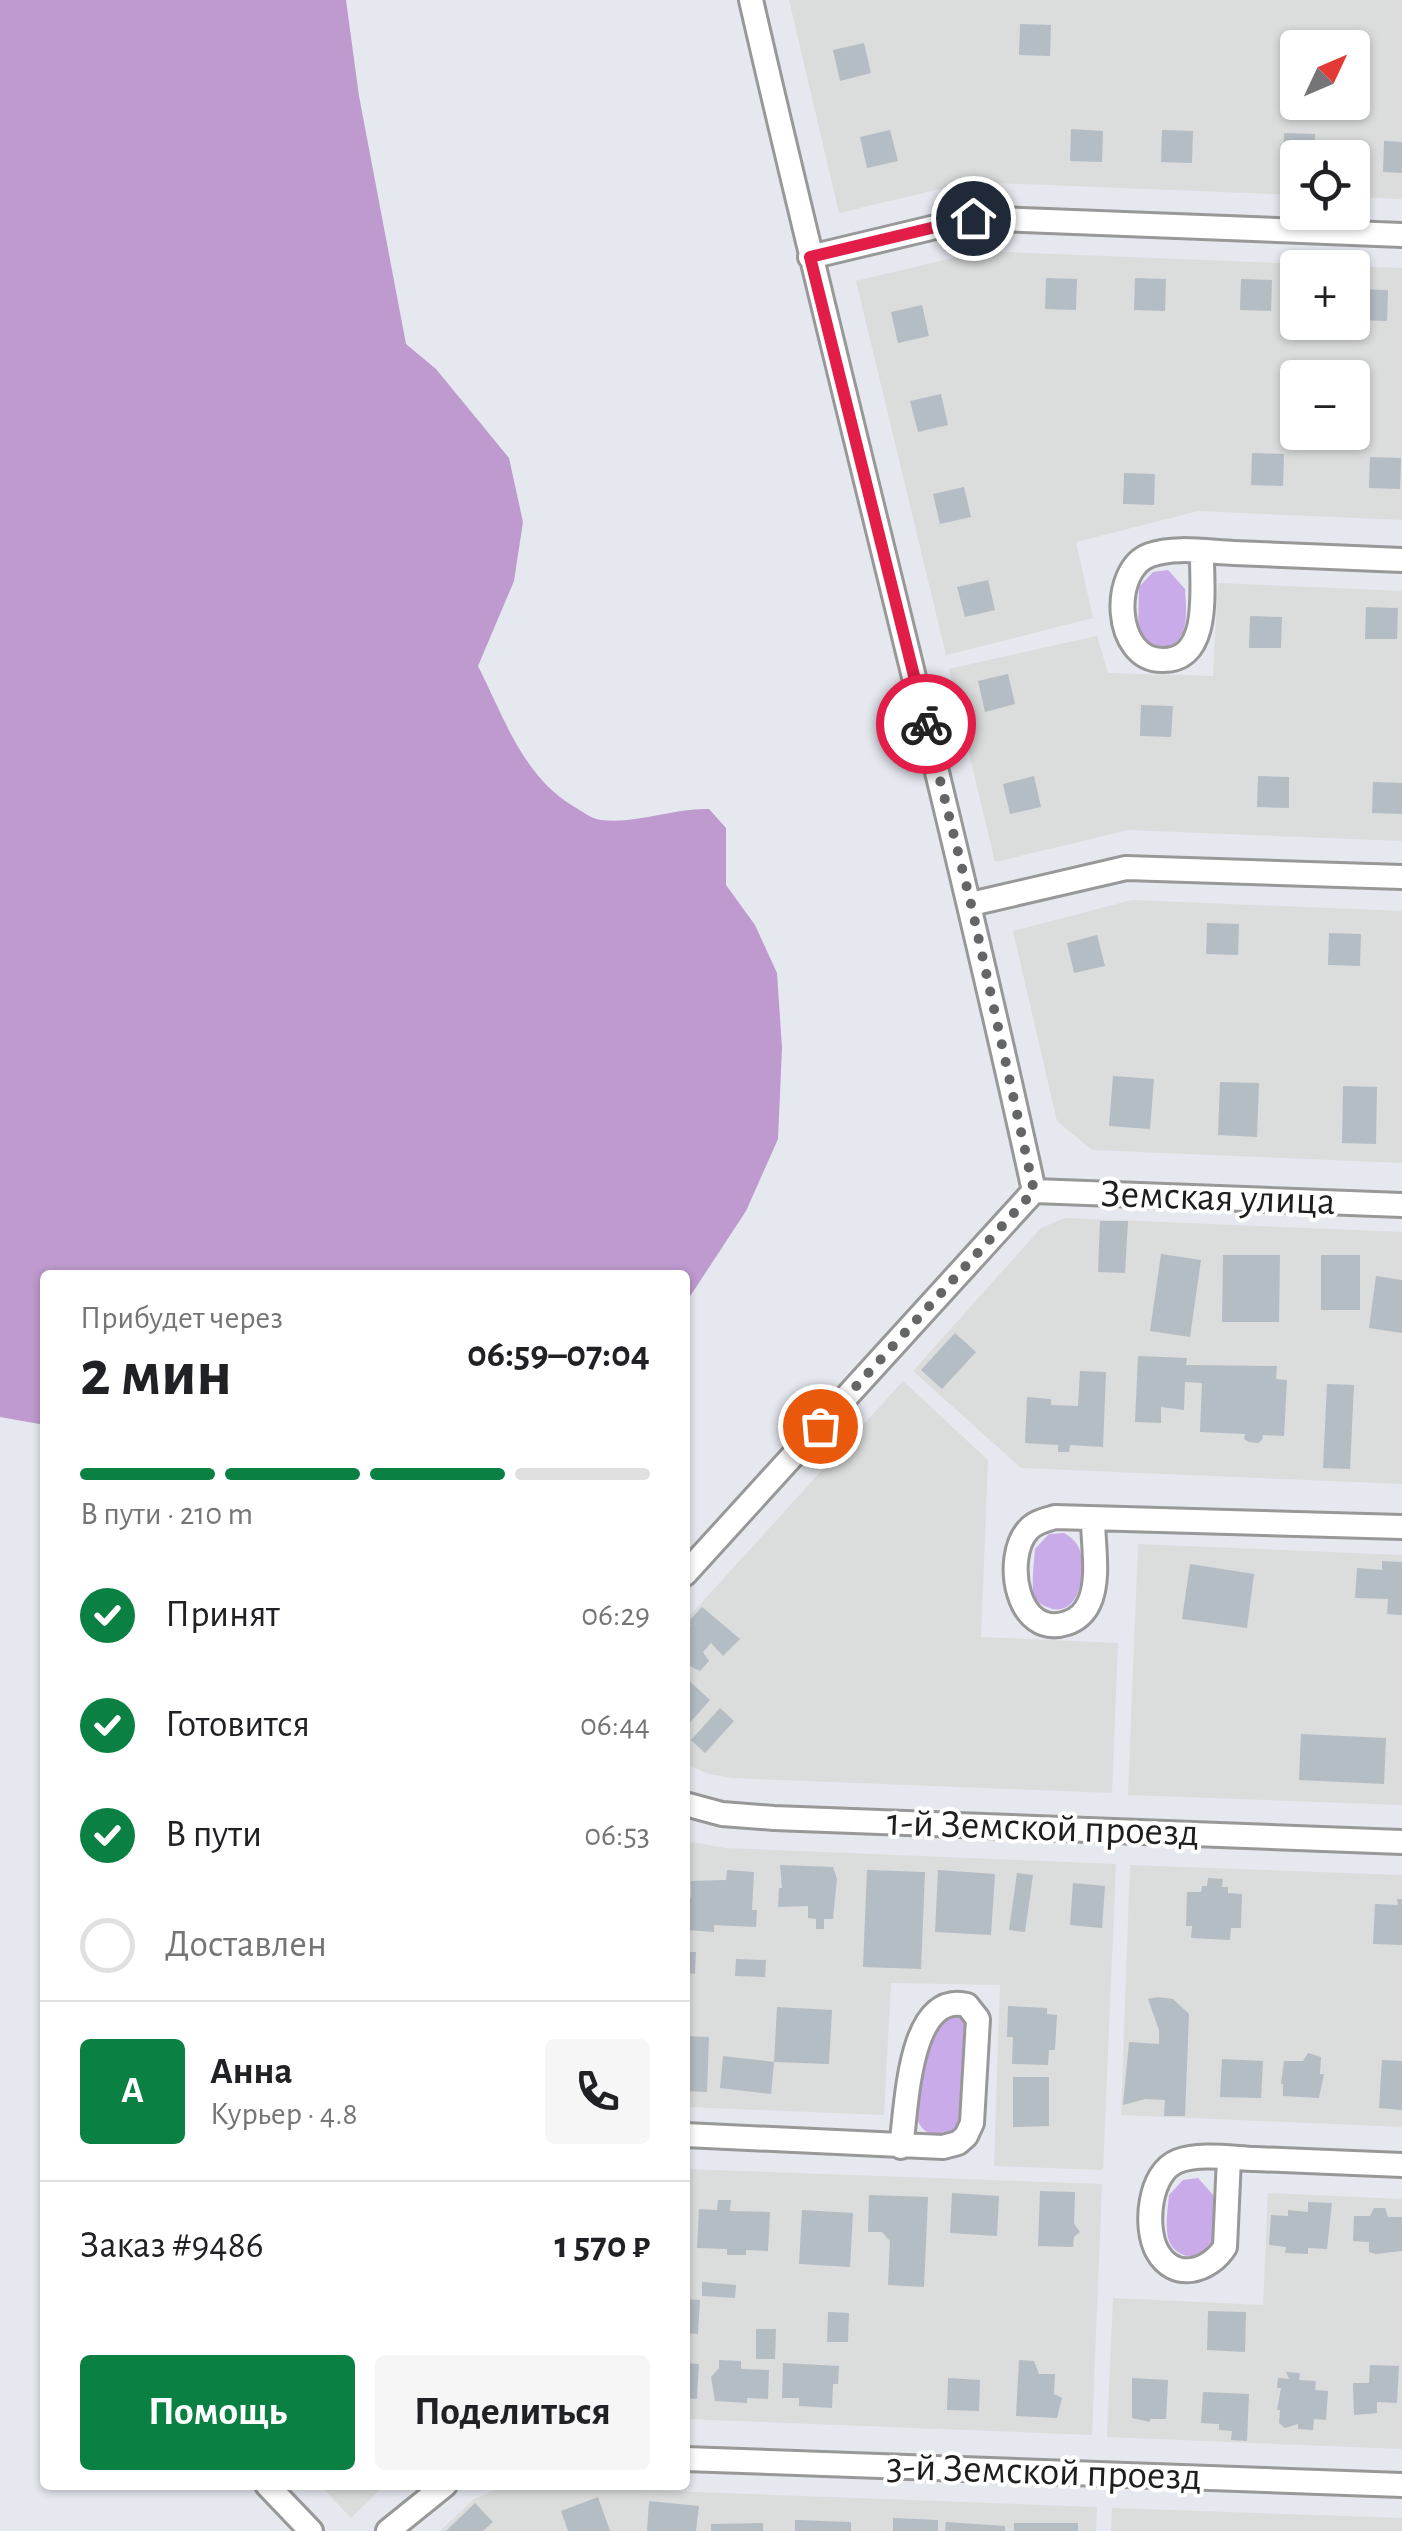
<!DOCTYPE html>
<html lang="ru">
<meta charset="utf-8">
<style>
:root{--surface:#fff;--page:#f6f6f6;--text:#202124;--muted:#757577;--line:#e0e0e0;--accent:#0b8043}
body{margin:0;font-family:"Alegreya Sans",sans-serif;background:var(--page);color:var(--text);height:100vh;display:flex;flex-direction:column;font-size:38px;white-space:nowrap}
*{box-sizing:border-box;margin:0}
p{font-size:32px;color:var(--muted)}
.icon{flex:none;width:55px;height:55px;fill:none;stroke:currentColor;stroke-width:2;stroke-linecap:round;stroke-linejoin:round}
.map{position:relative;flex:1;overflow:hidden}
.side{position:absolute;left:40px;top:1270px;width:650px;height:1220px;display:flex;flex-direction:column;background:var(--surface);border-radius:10px;box-shadow:0 2px 8px #0004}
.side>*{flex:none}
.needle{width:65px;rotate:46deg}
.fabs{position:absolute;left:1280px;top:30px;display:grid;gap:20px}
.fabs a{display:grid;place-items:center;width:90px;height:90px;border-radius:10px;background:var(--surface);box-shadow:0 2px 8px #0004;font-size:50px}
.pin{position:absolute;display:grid;place-items:center;width:85px;height:85px;color:#fff;margin:-42px;border:5px solid #fff;border-radius:50%;box-shadow:0 2px 10px #0007}
.courier{position:absolute;display:grid;place-items:center;width:100px;height:100px;margin:-50px;border:8px solid #e11d48;border-radius:50%;background:#fff;color:#222;box-shadow:0 2px 12px #0007}
.overview em{font-style:normal;font-weight:600}
.overview div{display:flex;flex-direction:column-reverse}
.overview{display:flex;align-items:center;justify-content:space-between;height:170px;padding:0 40px}
h1{font-size:65px;font-weight:600;line-height:75px}
.bar{display:grid;grid-template-columns:repeat(4,1fr);gap:15px 10px;align-content:center;height:120px;padding:0 40px}
.bar i{height:12px;border-radius:8px;background:var(--line)}
.bar .selected{background:var(--accent)}
.bar p{grid-column:span 4}
.line{display:flex;align-items:center;gap:25px;padding:0 40px;border-top:2px solid var(--line)}
.line div{flex:1}
.round{display:grid;place-items:center;flex:none;width:105px;height:105px;border-radius:10px;background:var(--page)}
ol{padding:0 40px;list-style:none}
li{display:flex;align-items:center;gap:30px;height:110px}
li p{margin-inline-start:auto}
li .icon{padding:10px;border-radius:50%;background:var(--accent);color:#fff;stroke-width:4}
li:last-child{color:var(--muted)}
li i{width:55px;height:55px;border:5px solid var(--line);border-radius:50%}
.primary-button{display:flex;gap:20px;margin-top:auto;padding:20px 40px}
.primary-button a{flex:1;height:115px;border-radius:10px;background:var(--accent);color:#fff;font-size:40px;font-weight:600;line-height:115px;text-align:center}
.primary-button a+a{background:var(--page);color:var(--text)}
.map>svg:first-child{display:block}
</style>
<div class="map">
<svg width="1402" height="2531" viewBox="0 0 1402 2531">
<rect width="100%" height="100%" fill="#e5e8ef"/>
<path fill="#dbdcdc" fill-rule="evenodd" d="M789,0H1402V199L1353,197L1352,158H1298L1297,195L970,182L839,213ZM1298,48H1352V102H1298Z
M982,251L1402,268V520L1198,511L1076,542L1093,618L946,655L856,281ZM1298,268H1352V322H1298ZM1298,378H1352V432H1298Z
M1218,583L1402,591V841L1128,830L995,862L949,669L1097,636L1108,673L1213,676Z
M1132,900L1402,911V1163L1092,1150L1057,1121L1013,931Z
M1065,1218L1402,1232V1484L1021,1468L913,1371L1041,1228Z
M903,1381L988,1460L981,1637L1118,1643L1112,1793L733,1778L709,1774L685,1764V1621Z
M1138,1544L1402,1555V1805L1128,1795Z
M685,1841L725,1848L1116,1864L1103,2170L994,2166L1000,1985L891,1983L884,2115L685,2107Z
M1130,1865L1402,1875V2127L1121,2115Z
M685,2169L1102,2184L1092,2435L685,2419Z
M1268,2193L1402,2199V2449L1107,2437L1113,2298L1263,2305Z
M320,2485H385L351,2518Z
M508,2485L1097,2507L1096,2531H440L474,2499Z
M1112,2508L1402,2518V2531H1111Z"/>
<path fill="#c9abe9" d="M1168,570L1185,589C1186,608 1191,641 1166,647C1154,649 1146,642 1138,633L1139,587L1153,572Z
M1064,1533C1071,1537 1078,1543 1080,1551C1087,1572 1079,1621 1047,1607C1039,1604 1034,1599 1033,1590C1032,1577 1034,1562 1035,1549L1049,1534Z
M960,2013L969,2021L965,2121L953,2135L934,2137C927,2132 921,2129 918,2121C910,2100 928,2040 939,2020Z
M1198,2178L1215,2197C1215,2216 1220,2258 1190,2256C1182,2256 1173,2250 1170,2243C1164,2232 1168,2209 1169,2195L1183,2180Z"/>
<path fill="#be9ace" d="M0,0H346L359,96L406,344L436,369L509,458L523,522L514,581L478,666C504,717 522,775 573,806C582,811 591,819 601,820C638,824 673,808 709,809L726,828V885L755,925L777,973L782,1048L778,1139L746,1211L685,1304V1275H45V1425L0,1417Z"/>
<path fill="#b4bdc4" d="M1020,24L1051,25L1050,56L1019,55Z
M864,43L871,73L840,81L833,50Z
M1071,129L1103,131L1102,162L1070,161Z
M890,130L898,161L867,168L860,137Z
M1162,130L1193,131L1192,163L1161,162Z
M1284,133L1315,134L1314,158H1298V165L1283,164Z
M1384,141L1402,142V173L1383,172Z
M1046,278L1077,279L1076,310L1045,309Z
M1135,278L1166,279L1165,311L1134,310Z
M1241,279L1272,280L1271,311L1240,310Z
M1357,289L1388,290L1387,321L1356,320Z
M922,305L929,336L898,343L891,312Z
M941,394L948,425L918,432L910,401Z
M1252,453L1284,454L1283,486L1251,485Z
M1370,457L1401,458L1400,489L1369,488Z
M1124,473L1155,474L1154,505L1123,504Z
M964,487L971,517L940,524L933,494Z
M988,580L995,610L965,617L957,587Z
M1366,607L1398,608L1397,639H1365Z
M1250,616L1282,617L1281,648H1249Z
M1008,674L1015,704L985,712L978,681Z
M1141,705L1173,706L1171,737L1140,736Z
M1034,776L1041,807L1010,814L1003,784Z
M1258,776L1289,777V808L1257,807Z
M1373,782L1402,783V814L1372,813Z
M1207,923L1239,924L1238,955L1206,954Z
M1329,933L1361,934L1360,966L1328,965Z
M1097,935L1105,966L1074,973L1067,943Z
M1113,1076L1154,1079L1150,1129L1109,1126Z
M1220,1082L1259,1083L1257,1137L1218,1135Z
M1343,1086L1377,1087L1376,1144L1342,1143Z
M1100,1221H1128L1125,1273L1098,1272Z
M1161,1254L1201,1260L1190,1337L1150,1331Z
M1223,1255H1280L1279,1322H1222Z
M1321,1255H1360V1310H1321Z
M1376,1276L1402,1280V1333L1369,1328Z
M955,1333L976,1352L942,1389L921,1370Z
M1138,1356L1187,1358L1186,1365L1277,1366L1276,1379L1287,1380L1284,1436L1263,1435L1262,1440L1258,1443L1249,1442L1244,1439L1245,1434L1200,1432L1202,1383L1185,1382L1184,1410L1161,1407V1423L1135,1422Z
M1080,1371L1106,1372L1103,1447L1070,1445L1069,1452H1058V1445L1025,1443L1027,1397L1051,1399V1405L1078,1406Z
M1327,1384L1354,1385L1350,1469L1323,1468Z
M1382,1561L1402,1562V1615L1387,1614L1388,1599L1355,1598L1357,1568L1382,1570Z
M1190,1564L1254,1574L1247,1628L1182,1619Z
M702,1607L740,1639L723,1656L711,1643L703,1652L709,1661L700,1671L690,1666L685,1672V1631L691,1625L688,1622Z
M685,1677L710,1700L688,1725L685,1722Z
M720,1708L734,1721L705,1753L691,1740Z
M1301,1734L1386,1738L1384,1784L1299,1780Z
M780,1865L833,1867L837,1879L833,1919H824V1929H816V1919L808,1918V1906L778,1907L779,1888H782Z
M727,1870L754,1872L752,1910H757L756,1927L714,1925V1932L685,1930L686,1897L691,1898V1881L726,1880Z
M867,1870L925,1872L921,1969L863,1967Z
M938,1870L995,1874L991,1935L935,1932Z
M1017,1873L1033,1875L1025,1932L1009,1930Z
M1208,1878L1223,1879L1222,1887H1228V1893L1242,1894L1241,1928H1231L1230,1940L1191,1938L1192,1926H1186L1187,1892H1201L1202,1886H1207Z
M1073,1883L1105,1886L1102,1928L1070,1925Z
M1397,1899H1402V1945L1373,1944L1375,1904L1398,1905Z
M685,1952H696L695,1974L685,1973Z
M736,1959L766,1960L765,1977L735,1976Z
M1158,1997L1173,1999L1189,2014L1185,2116H1164L1165,2100L1145,2099L1123,2105L1129,2042L1159,2044V2030L1148,1999Z
M1008,2006L1047,2008V2014L1057,2015L1055,2050H1049L1048,2065L1012,2064L1013,2037H1007Z
M777,2007L832,2010L829,2064L774,2062L771,2094L720,2088L723,2056L774,2062Z
M685,2036L709,2037L707,2092L685,2091Z
M1308,2053L1321,2057L1320,2074H1324L1319,2098L1283,2096V2084H1281L1284,2061H1303Z
M1222,2059L1263,2061L1261,2098L1220,2097Z
M1382,2060L1402,2061V2110L1379,2108Z
M1013,2077H1049V2126L1013,2127Z
M1040,2191L1075,2192L1074,2224L1080,2232L1074,2237L1073,2247L1038,2246Z
M952,2193L999,2196L997,2236L950,2233Z
M869,2195L928,2197L924,2287L888,2285L890,2241L882,2232H868Z
M718,2200H731L730,2211L770,2212L768,2251L746,2250V2255H727V2249L697,2248L699,2209L717,2210Z
M1308,2202L1332,2203L1327,2249L1308,2248V2254L1285,2253L1286,2247L1269,2245L1271,2215L1288,2216V2210L1308,2212Z
M1374,2208H1385L1388,2217H1402V2251L1375,2254L1369,2252V2242L1353,2241L1354,2216H1370Z
M802,2210L853,2213L850,2267L799,2264Z
M702,2282L736,2285L735,2298L702,2296Z
M685,2299L700,2300L698,2334L685,2333Z
M1208,2311L1246,2312L1245,2352L1207,2350Z
M828,2312L849,2313L848,2342H827Z
M756,2329H776L775,2359H756Z
M719,2360L741,2361V2369L769,2370L768,2399L747,2398V2403L715,2401L711,2377L719,2368Z
M1019,2360L1034,2361L1039,2374H1055L1054,2394L1062,2398L1057,2418L1016,2416Z
M685,2363L699,2364L697,2399L685,2398Z
M783,2363L839,2366L838,2384H833L832,2408L799,2406V2398H782Z
M1370,2365L1399,2366L1397,2403L1377,2402V2413L1354,2415L1353,2383H1369Z
M1286,2372L1300,2373L1299,2380L1316,2381L1315,2390L1328,2391L1326,2420L1314,2419L1313,2430L1298,2429V2424L1285,2428L1279,2423L1280,2410H1277L1281,2388H1277L1278,2378L1289,2379Z
M948,2378L980,2380L979,2411L947,2410Z
M1132,2378L1168,2380L1166,2419H1150V2422L1132,2418Z
M1203,2392L1249,2394L1247,2441L1231,2440L1232,2431L1219,2430V2424L1201,2423Z
M598,2497L610,2531H568L561,2511Z
M649,2501L699,2506L696,2531H647Z
M475,2503L493,2522L483,2531H446Z
M893,2518L938,2520V2531H893Z
M795,2520L851,2522V2531H795Z
M946,2522L1005,2526V2531H945Z
M763,2523V2531H711V2524Z
M1014,2523H1078V2531H1014Z"/>
<g fill="none" stroke-linecap="round" stroke-linejoin="round">
<g stroke="#989898" stroke-width="28">
<path id="street" d="M751,0C842,398 947,792 1034,1191
M810,257L973,218L1402,235
M1202,551C1201,584 1213,660 1163,660C1113,661 1110,569 1150,555C1174,546 1209,552 1234,553C1290,555 1346,558 1402,560
M971,904L1126,868L1402,877
M1034,1191L1402,1205
M1093,1519C1093,1544 1100,1580 1089,1603C1085,1612 1077,1620 1067,1623C1016,1640 1003,1557 1028,1530C1035,1522 1045,1520 1055,1517L1402,1527
M685,1574L1034,1191
M685,1804L722,1814L774,1818L1402,1842
M685,2135L943,2147L958,2143L966,2136L972,2123L978,2019L967,2005C908,1990 907,2108 901,2147
M1229,2158L1225,2247C1209,2272 1174,2282 1157,2251C1144,2227 1149,2172 1178,2161C1200,2153 1231,2158 1255,2159C1304,2161 1353,2163 1402,2165
M685,2459L1402,2485
M267,2485L311,2531
M388,2531L445,2485"/>
</g>
<use href="#street" stroke="#fff" stroke-width="22"/>
</g>
<g fill="none" stroke-linecap="round" stroke-linejoin="round">
<path stroke="#646567" stroke-width="10" stroke-dasharray="0 18" d="M820,1426L1034,1191L971,904L926,724"/>
<path stroke="#e11d48" stroke-width="12" d="M926,724L810,257L973,218"/>
</g>
<g text-anchor="middle" dominant-baseline="central" stroke-width="8" stroke-linejoin="round" paint-order="stroke">
<g font-size="40" fill="#1e1e1e" stroke="#fff">
<text transform="translate(1218 1198) rotate(2)">Земская улица</text>
<text transform="translate(1043 1828) rotate(2)">1-й Земской проезд</text>
<text transform="translate(1044 2472) rotate(2)">3-й Земской проезд</text>
</g>
</g>
</svg>
<div class="fabs">
<a><svg class="needle" viewBox="-14 -14 28 28"><path d="M0-13l5 13h-10z" fill="#e53935"/><path d="M0 13l5-13h-10z" fill="#757577"/></svg></a>
<a><svg class="icon" aria-label="locate" viewBox="0 0 24 24"><circle cx="12" cy="12" r="6"/><path d="M12 2v4M12 18v4M2 12h4M18 12h4"/></svg></a>
<a>+</a>
<a>−</a>
</div>
<div class="pin" style="left:820px;top:1426px;background:#ea580c"><svg class="icon" aria-label="bag" viewBox="0 0 24 24"><path d="M5 8h14l-1 12H6zM9 8a3 3 0 0 1 6 0"/></svg></div>
<div class="pin" style="left:973px;top:218px;background:#1f2937"><svg class="icon" aria-label="home" viewBox="0 0 24 24"><path d="M3 11l9-7 9 7M6 9v11h12V9"/></svg></div>
<div class="courier" style="left:926px;top:724px"><svg class="icon" aria-label="bike" viewBox="0 0 24 24"><circle cx="6" cy="16" r="4"/><circle cx="18" cy="16" r="4"/><path d="M6 16l4-8h5l3 8M10 8l3 8H6M13 5h3"/></svg></div>
<section class="side">
<div class="overview"><div><h1>2 мин</h1><p>Прибудет через</p></div><em>06:59–07:04</em></div>
<div class="bar"><i class="selected"></i><i class="selected"></i><i class="selected"></i><i></i><p>В пути · 210 m</p></div>
<ol>
<li><svg class="icon" aria-label="check" viewBox="0 0 24 24"><path d="M5 12l5 5 9-10"/></svg>Принят<p>06:29</p></li>
<li><svg class="icon" aria-label="check" viewBox="0 0 24 24"><path d="M5 12l5 5 9-10"/></svg>Готовится<p>06:44</p></li>
<li><svg class="icon" aria-label="check" viewBox="0 0 24 24"><path d="M5 12l5 5 9-10"/></svg>В пути<p>06:53</p></li>
<li><i></i>Доставлен</li>
</ol>
<div class="line" style="height:180px"><b class="round" style="background:var(--accent);color:#fff">А</b><div><b>Анна</b><p>Курьер · 4.8</p></div><a class="round"><svg class="icon" aria-label="phone" viewBox="0 0 24 24"><path d="M5 4h4l2 5-3 2q2 4 5 5l2-3 5 2v4C11 20 4 13 5 4z"/></svg></a></div>
<div class="line" style="height:130px"><div>Заказ #9486</div><b>1 570 ₽</b></div>
<div class="primary-button"><a>Помощь</a><a>Поделиться</a></div>
</section>
</div>
